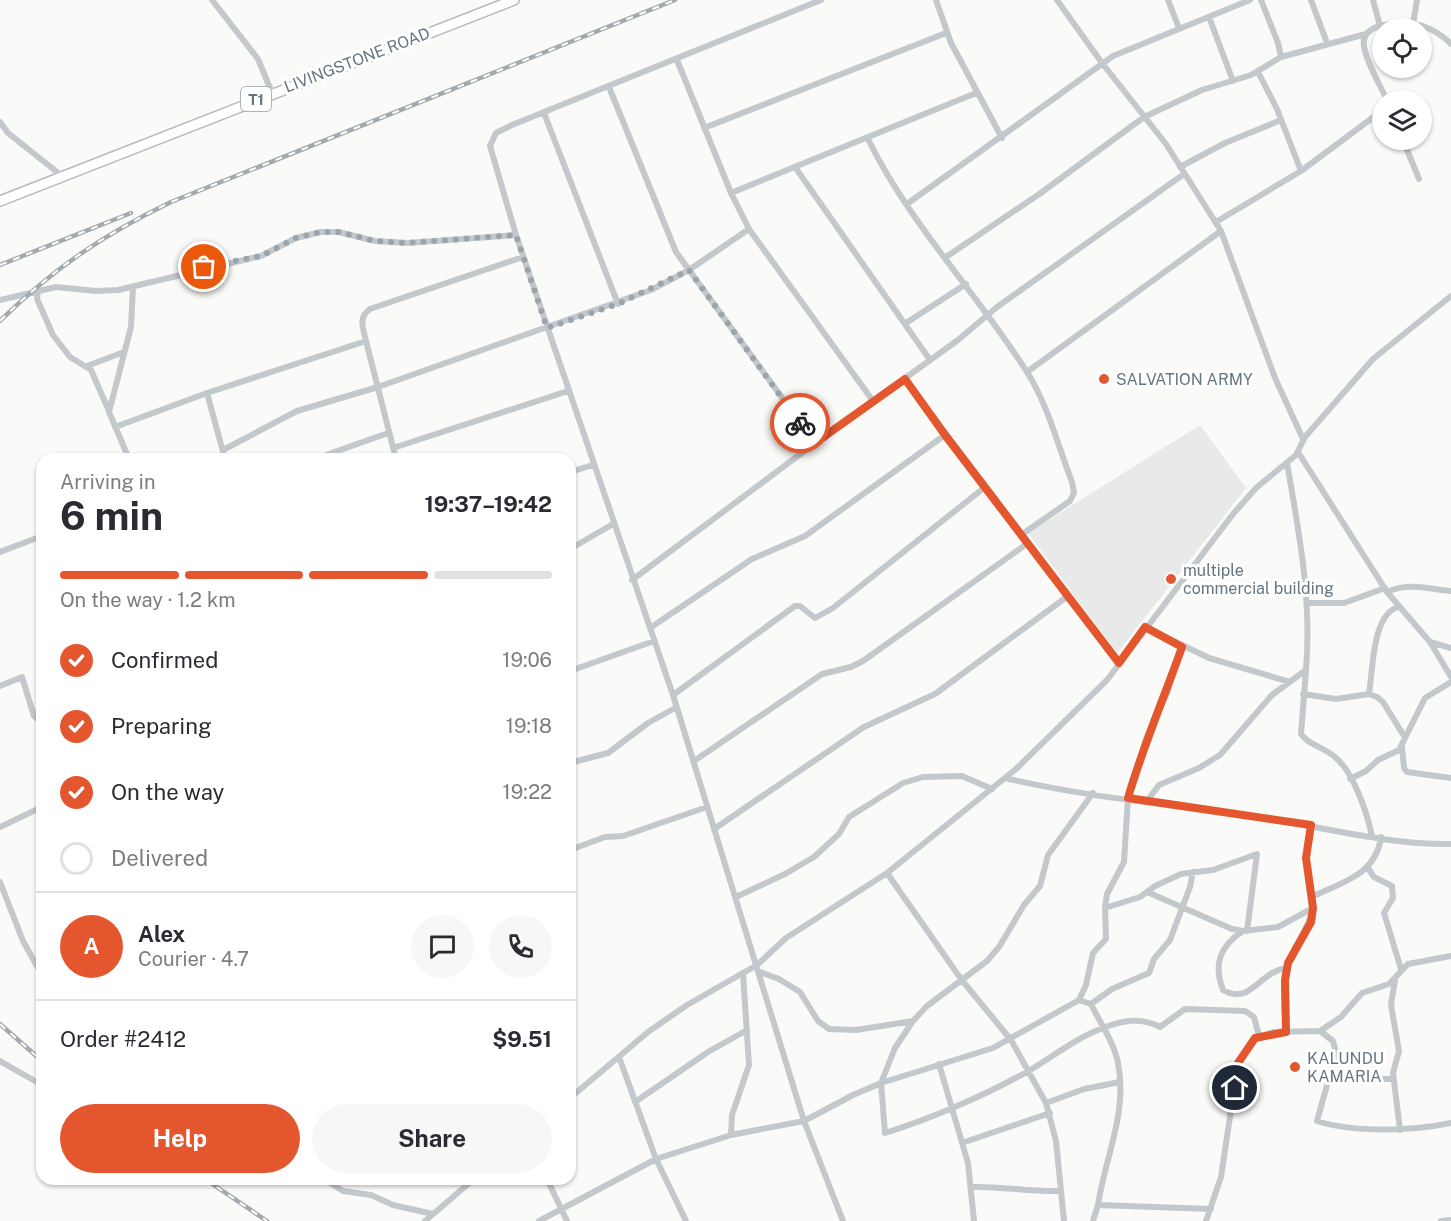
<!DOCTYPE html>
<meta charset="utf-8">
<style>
:root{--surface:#fff;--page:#f7f7f7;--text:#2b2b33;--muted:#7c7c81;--line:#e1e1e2;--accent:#e4572e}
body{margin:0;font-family:"Public Sans",sans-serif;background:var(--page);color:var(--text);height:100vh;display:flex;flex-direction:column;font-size:22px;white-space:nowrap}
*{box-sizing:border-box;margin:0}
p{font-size:20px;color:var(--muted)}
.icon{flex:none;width:33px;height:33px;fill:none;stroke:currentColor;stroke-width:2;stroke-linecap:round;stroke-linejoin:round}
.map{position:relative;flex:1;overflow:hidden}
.side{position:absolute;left:36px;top:453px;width:540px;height:732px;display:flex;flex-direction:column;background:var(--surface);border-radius:18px;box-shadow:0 2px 4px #0004}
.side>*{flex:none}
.buttons{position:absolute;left:1372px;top:18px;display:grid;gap:12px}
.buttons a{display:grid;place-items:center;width:60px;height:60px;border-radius:50%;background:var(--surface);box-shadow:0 2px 4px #0004;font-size:30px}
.pin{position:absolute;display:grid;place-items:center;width:51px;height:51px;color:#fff;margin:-26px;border:3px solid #fff;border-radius:50%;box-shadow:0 2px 6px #0007}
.courier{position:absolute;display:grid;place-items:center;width:60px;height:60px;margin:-30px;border:4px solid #e4572e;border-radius:50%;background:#fff;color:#222;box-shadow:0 2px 8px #0007}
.head em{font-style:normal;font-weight:700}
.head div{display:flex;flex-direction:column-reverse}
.head{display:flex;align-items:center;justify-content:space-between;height:102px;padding:0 24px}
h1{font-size:39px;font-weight:700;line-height:45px}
.bar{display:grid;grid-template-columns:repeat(4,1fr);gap:9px 6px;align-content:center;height:72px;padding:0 24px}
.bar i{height:8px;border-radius:4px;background:var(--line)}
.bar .active{background:var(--accent)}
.bar p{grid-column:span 4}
.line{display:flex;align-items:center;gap:15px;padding:0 24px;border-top:2px solid var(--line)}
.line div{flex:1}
.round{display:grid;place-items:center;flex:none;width:63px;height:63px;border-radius:32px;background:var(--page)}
ol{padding:0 24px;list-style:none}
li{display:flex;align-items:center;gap:18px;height:66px}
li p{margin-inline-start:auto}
li .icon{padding:6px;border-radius:50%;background:var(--accent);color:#fff;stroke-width:4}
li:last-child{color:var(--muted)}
li i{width:33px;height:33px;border:3px solid var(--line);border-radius:50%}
.action{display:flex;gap:12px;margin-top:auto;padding:12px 24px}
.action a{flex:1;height:69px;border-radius:36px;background:var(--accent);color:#fff;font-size:24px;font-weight:700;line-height:69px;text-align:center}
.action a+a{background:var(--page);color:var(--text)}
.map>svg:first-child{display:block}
</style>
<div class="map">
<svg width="1451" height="1221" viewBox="0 0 1451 1221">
<rect width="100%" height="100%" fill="#fafaf8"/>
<path fill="#e8e9e9" d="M1200,425L1246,488L1117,653L1028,533Z"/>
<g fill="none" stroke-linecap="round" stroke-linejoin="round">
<g stroke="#b4b9bd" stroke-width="12">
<path id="trunk" d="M0,201L514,0"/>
</g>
<path stroke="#c3c8cc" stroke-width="6" d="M212,0L258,59L272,93
M821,0L512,125L496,133L490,146L516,235L673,695L804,1121L843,1221
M936,0L951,43L1002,138
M1057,0L1102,63L1166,144L1221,231L1275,378L1303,439
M1168,0L1179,28
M1311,0L1327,43
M1373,0L1380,26
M1209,17L1233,81
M1413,24L1417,0
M1281,57L1366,34
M677,60L731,193L749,229L873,401
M1258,72L1277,109L1301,171
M609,87L676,252L815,443L958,340L997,307L1184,174
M1387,100C1381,87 1361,53 1364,40C1368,20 1409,22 1423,26C1434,30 1443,36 1451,44
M544,113L618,304
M0,122L8,133L62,176
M704,128L946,33
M868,139C909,223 977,293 1027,372C1048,405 1058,446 1072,482L1074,493L1070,501L1021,535
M1403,140L1419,179
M795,167L930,360
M1180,167L1225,143L1281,120
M731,193L976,93
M907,204L1113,56L1250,0
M1216,222L1301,171L1383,110
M946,257L1038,195L1144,117L1202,90L1251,75L1281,57L1278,43L1261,0
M38,290L37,299L53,335L70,357L91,370L109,411
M0,300L56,287L96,291L118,290L261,256L296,238L321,232H339L375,241L407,243L516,235
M906,323L966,284
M366,341L396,459
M87,366L124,352
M1027,372L1221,231
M905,379L1119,664
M115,427L207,393
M393,448L568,391
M223,450L297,411L378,387L651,290L689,270L749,229
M1298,452L1387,592L1430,642L1451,677
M129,459L109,412L131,327L133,286
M225,459L207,393L366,341C363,328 358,317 370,309L523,257
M315,459L388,433
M570,472L593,465
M570,549L613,524
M0,552L42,536
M632,580L815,443
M1387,592C1409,582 1428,589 1451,591
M1307,603H1344L1385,588
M1145,627L1209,658L1290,682
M650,628L752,559L805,536L945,435
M1430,642L1451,648
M1306,670L1301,734C1308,745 1326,748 1336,758C1354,773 1367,813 1372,836
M570,671L654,641
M0,686L22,677L34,716L42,723
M1303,694L1336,699L1369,694L1377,697L1383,702L1404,736
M1369,694C1373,670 1372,615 1398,607
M673,695L795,606H800L815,618L833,608L985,487
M1402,747L1404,768L1407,772L1451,778
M694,761L822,674L851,667L863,661L1028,543
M570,763L608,753L648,723L675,708
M1005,778C1089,798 1177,805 1262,818C1324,827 1388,845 1451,844
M1350,779L1366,771L1378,760L1399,750L1425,698L1451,682
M1147,801L1159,785L1199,768L1220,755L1272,695L1306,670C1312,600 1299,532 1287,463
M0,827L42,807
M714,829L864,727L935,694L1068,596
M570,850L605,837L623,836L707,807
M1368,868L1374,877L1392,886L1393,898L1384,913L1401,969
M887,873L961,979L1011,1040L1046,1103L1056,1141L1064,1221
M0,882L23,941L42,975
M1147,892L1232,929L1243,931L1278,927L1313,908L1306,858L1311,825
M736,897L785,874L814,857L839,834L849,817L903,783L923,777L962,776L992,789
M1312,897C1342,882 1376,875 1381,837
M1105,908L1140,897L1155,886L1181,874L1213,870L1257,854L1247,931
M1243,931C1220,946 1213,964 1223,990C1251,1006 1258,972 1287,968
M760,972L779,979L800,992L818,1021L829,1029L856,1030L913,1021L927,1006L987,961L999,947L1024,905L1040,886L1048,855L1093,793
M1395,980L1391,1005L1399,1051L1393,1073L1400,1130
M1079,1000L1086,985L1093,953L1106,939L1105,908L1107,894L1124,862L1128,798L1146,739L1167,693L1182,647
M1091,1004L1112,989L1149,973L1154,959L1170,940L1190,887L1193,872
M913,1021L895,1048L881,1083L885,1133C933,1118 988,1094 1032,1069C1055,1055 1078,1037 1103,1028C1123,1020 1141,1017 1160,1027L1185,1009L1245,1011L1254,1017L1259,1036
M1320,1031L1333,1041L1336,1053L1317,1121C1354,1133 1413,1131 1451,1123
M1286,1032C1285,1009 1281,982 1289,960C1297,942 1309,928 1313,908
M619,1057L656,1159L686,1221
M0,1061L42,1085
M939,1064L968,1163L974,1221
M1332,1073L1363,1079H1394
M570,1098L648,1032L687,1005L757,965L786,938L887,873L1016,769L1107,680L1233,514L1256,488L1296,455L1305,437L1373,359L1451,296
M635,1102L708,1052L747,1030
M1046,1103L1084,1089L1120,1082
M731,1135L732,1115L749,1065L743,973
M962,1143L1050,1113
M324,1179L343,1191L371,1195L393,1205L433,1214
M547,1179L567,1221
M971,1187C1001,1186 1030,1192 1060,1191
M425,1221L474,1179
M539,1221L656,1159L731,1135L804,1121L853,1095L881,1083L993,1048L1079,1000L1091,1004C1100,1023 1114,1042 1118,1063C1128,1113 1105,1157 1098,1205L1211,1209
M1093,1221L1098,1205
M1206,1221L1221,1177L1238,1063L1255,1038L1273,1032L1320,1031L1341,1017L1362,993L1389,984L1408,964L1451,956
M1441,1221L1451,1220"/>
<use href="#trunk" stroke="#fff" stroke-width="9"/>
<g stroke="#a2aab0" stroke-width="4.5">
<path id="rail" d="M0,265L131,213
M0,321C54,268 103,235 171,202L675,0
M0,1024L42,1061
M205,1179L267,1221"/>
</g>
<use href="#rail" stroke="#fff" stroke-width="2" stroke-dasharray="7" stroke-linecap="butt"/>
</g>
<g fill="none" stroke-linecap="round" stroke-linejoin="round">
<path stroke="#99a4ac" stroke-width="6" stroke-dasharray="0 10.8" d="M204,267L261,256L296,238L321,232H339L375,241L407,243L516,235L547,328L618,304L689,270L800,423"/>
<path stroke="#e4572e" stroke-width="8" d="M800,423L815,443L905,379L945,435L1119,663L1145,627L1182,647C1164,698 1143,746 1128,798L1311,825L1306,858L1313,908L1311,922L1288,963L1285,980L1286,1032L1255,1038L1238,1063L1235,1088"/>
</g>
<g fill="#e4572e" stroke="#fff" stroke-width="2">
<circle cx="1104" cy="379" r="6"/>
<circle cx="1171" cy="579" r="6"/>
<circle cx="1295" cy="1067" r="6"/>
</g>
<g text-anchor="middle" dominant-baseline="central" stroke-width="6" stroke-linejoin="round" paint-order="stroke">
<rect fill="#fff" stroke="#939fa8" stroke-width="1.5" x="241" y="87" width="30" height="24" rx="4.5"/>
<g font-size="15" font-weight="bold" fill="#657683">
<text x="256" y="99">T1</text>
</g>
<g font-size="16" fill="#657683" stroke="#fff">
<text transform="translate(357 60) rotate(-21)">LIVINGSTONE ROAD</text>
</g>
<g font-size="16" fill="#657683" stroke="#fff" text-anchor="start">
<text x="1116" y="379">SALVATION ARMY</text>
<text x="1183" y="570">multiple<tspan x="1183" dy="18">commercial building</tspan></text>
<text x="1307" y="1058">KALUNDU<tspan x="1307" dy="18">KAMARIA</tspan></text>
</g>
</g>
</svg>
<div class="buttons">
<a><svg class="icon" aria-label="locate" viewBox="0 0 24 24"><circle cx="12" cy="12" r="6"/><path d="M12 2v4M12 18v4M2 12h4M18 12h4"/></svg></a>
<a><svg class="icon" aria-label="layers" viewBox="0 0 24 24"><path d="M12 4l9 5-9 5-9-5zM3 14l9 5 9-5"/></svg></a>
</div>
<div class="pin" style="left:204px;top:267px;background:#ea580c"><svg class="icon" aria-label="bag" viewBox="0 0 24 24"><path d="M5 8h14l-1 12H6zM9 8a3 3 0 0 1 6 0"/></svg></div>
<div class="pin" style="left:1235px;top:1088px;background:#1f2937"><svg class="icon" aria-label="home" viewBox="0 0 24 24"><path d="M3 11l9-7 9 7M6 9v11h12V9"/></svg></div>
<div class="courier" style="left:800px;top:423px"><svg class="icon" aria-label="bike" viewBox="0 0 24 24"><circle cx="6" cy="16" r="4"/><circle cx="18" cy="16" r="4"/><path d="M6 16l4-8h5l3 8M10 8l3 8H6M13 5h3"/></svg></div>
<section class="side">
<div class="head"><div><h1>6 min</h1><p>Arriving in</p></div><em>19:37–19:42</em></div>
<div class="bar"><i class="active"></i><i class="active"></i><i class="active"></i><i></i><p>On the way · 1.2 km</p></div>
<ol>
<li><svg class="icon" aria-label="check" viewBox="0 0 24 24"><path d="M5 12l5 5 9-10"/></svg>Confirmed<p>19:06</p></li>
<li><svg class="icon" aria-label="check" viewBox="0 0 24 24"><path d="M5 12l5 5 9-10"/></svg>Preparing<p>19:18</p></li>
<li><svg class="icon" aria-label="check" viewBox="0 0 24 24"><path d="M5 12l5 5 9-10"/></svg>On the way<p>19:22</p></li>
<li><i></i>Delivered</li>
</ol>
<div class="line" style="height:108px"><b class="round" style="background:var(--accent);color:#fff">A</b><div><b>Alex</b><p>Courier · 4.7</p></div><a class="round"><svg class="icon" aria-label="chat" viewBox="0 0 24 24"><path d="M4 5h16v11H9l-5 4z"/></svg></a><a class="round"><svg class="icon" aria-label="phone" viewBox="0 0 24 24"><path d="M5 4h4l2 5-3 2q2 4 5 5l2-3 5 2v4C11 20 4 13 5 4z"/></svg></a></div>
<div class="line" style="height:78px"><div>Order #2412</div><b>$9.51</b></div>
<div class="action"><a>Help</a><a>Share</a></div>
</section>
</div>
